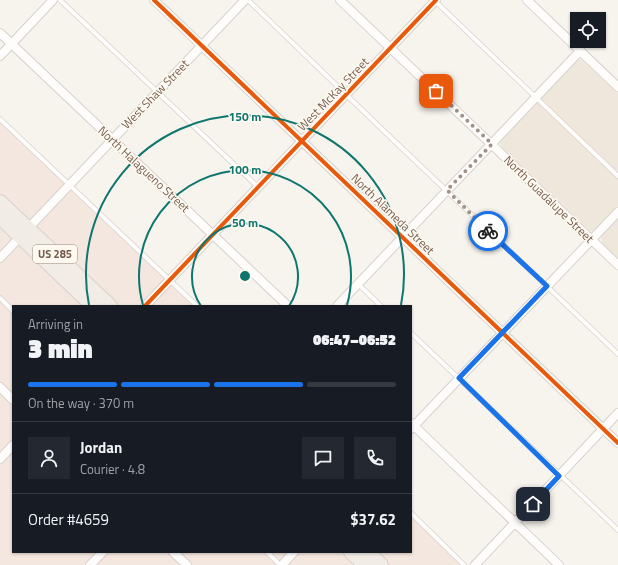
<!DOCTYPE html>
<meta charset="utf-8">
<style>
:root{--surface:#171b24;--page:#242831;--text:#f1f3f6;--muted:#9ea1a6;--line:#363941;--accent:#1a73e8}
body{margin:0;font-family:"Titillium Web",sans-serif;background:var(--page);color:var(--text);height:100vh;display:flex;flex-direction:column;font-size:15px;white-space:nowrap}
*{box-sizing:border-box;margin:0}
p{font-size:13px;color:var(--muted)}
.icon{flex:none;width:22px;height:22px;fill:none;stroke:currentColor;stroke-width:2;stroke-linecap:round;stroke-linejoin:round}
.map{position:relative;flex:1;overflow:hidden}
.side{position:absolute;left:12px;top:305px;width:400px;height:248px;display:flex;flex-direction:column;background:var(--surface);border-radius:0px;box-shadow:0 1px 3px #0004}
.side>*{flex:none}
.buttons{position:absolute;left:570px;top:12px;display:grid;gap:8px}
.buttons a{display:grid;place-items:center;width:36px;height:36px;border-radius:0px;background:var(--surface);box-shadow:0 1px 3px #0004;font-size:20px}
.pin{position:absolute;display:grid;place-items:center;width:34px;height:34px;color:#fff;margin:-17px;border-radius:8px;box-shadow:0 2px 6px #0006}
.courier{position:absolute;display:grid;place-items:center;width:40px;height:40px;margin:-20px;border:3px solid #1a73e8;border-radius:50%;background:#fff;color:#222;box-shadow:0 1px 5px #0007}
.headline em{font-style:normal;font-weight:800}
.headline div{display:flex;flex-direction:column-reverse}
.headline{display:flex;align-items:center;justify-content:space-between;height:68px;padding:0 16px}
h1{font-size:26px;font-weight:800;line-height:30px}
.bar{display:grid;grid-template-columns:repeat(4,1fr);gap:6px 4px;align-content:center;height:48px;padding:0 16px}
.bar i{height:5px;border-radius:3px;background:var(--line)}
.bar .selected{background:var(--accent)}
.bar p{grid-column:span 4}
.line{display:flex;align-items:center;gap:10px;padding:0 16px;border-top:1px solid var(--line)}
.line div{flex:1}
.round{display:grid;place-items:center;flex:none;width:42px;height:42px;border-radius:0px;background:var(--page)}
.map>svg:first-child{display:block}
</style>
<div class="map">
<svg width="618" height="565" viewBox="0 0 618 565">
<rect width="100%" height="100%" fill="#f7f4ee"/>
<path fill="#f0e7dc" d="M580,59L583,60L618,93V206L594,231H590L586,227L502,148L500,142L574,63Z
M618,217V258L602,243L601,236Z"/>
<path fill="#f4e7df" d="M0,119L197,306H13V552H411V513L464,565H0Z"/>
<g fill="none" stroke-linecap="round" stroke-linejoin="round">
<g stroke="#d7d1cc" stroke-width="5.5">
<path id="service" d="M60,0L258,187
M248,0L386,133L618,354
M435,1L618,176
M0,119L197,306
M358,284L381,306
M0,298L13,311
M411,333L618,530
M411,513L464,565
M267,552L280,565"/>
</g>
<g stroke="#d7d1cc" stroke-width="10">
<path id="minor" d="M154,0L618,443
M340,0L618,265
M527,0L618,87
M0,33L288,306
M0,56L53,0
M0,258L245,0
M145,306L436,0
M337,306L580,51
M0,387L13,400
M411,423L559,565
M411,429L618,212
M0,459L13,445
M173,552L187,565
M90,565L103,552
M282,565L294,552
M475,565L618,413"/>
</g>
<g stroke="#d8d1cb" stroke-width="16">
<path id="trunk" d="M0,202L110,306
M0,217L93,306
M351,552L365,565
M368,552L381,565"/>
</g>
<use href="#service" stroke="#fefdfc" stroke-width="4"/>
<use href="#minor" stroke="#fefdfc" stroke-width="8"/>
<use href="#trunk" stroke="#f1ece6" stroke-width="14"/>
<g stroke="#fef9f0" stroke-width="6">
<path id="cycleway" d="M154,0L618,443
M145,306L436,0"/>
</g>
<use href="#cycleway" stroke="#e8590c" stroke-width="4"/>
</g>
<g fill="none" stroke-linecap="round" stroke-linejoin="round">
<path stroke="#a29286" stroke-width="4" stroke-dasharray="0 7.2" d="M436,91L492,144L447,190L488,231"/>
<path stroke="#1a73e8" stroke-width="5" d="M488,231L547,286L459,378L559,476L533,504"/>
</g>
<g fill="none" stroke="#0f766e" stroke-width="2">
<path d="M201 306A53 53 0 1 1 289 306"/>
<path d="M143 305A106 106 0 1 1 347 305"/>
<path d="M89 305A159 159 0 1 1 401 305"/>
</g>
<g text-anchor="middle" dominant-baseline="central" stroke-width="3" stroke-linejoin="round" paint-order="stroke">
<rect fill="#fef9f0" stroke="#9e8c7f" stroke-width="1" x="33" y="245" width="44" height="18" rx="3"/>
<g font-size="11" font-weight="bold" fill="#755d4e">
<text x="55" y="254">US 285</text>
</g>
<g font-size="12" fill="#755d4e" stroke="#fef9f0">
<text transform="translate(155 94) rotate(-46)">West Shaw Street</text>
<text transform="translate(333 94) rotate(-46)">West McKay Street</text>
<text transform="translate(144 169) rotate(43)">North Halagueno Street</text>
<text transform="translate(549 199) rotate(44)">North Guadalupe Street</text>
<text transform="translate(393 214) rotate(44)">North Alameda Street</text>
</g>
</g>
<circle cx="245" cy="276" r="6" fill="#0f766e" stroke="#fef9f0" stroke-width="2"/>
<g font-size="12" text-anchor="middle" font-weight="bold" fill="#0f766e" stroke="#fef9f0" stroke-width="3" stroke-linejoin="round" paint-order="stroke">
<text x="245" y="121">150 m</text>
<text x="245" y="174">100 m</text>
<text x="245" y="227">50 m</text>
</g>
</svg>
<div class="buttons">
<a><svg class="icon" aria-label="locate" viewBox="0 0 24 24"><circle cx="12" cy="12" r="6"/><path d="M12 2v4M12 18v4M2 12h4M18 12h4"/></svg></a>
</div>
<div class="pin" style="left:436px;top:91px;background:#ea580c"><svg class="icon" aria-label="bag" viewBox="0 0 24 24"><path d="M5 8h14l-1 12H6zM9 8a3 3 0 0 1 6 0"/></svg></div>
<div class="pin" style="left:533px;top:504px;background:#1f2937"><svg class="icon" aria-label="home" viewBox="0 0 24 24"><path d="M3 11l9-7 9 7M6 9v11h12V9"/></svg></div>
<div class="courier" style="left:488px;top:231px"><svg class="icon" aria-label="bike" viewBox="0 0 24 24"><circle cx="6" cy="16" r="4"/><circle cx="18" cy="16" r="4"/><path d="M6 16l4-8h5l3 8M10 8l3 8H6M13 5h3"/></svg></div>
<section class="side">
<div class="headline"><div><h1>3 min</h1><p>Arriving in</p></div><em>06:47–06:52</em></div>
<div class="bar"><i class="selected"></i><i class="selected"></i><i class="selected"></i><i></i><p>On the way · 370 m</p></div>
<div class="line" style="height:72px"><a class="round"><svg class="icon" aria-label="person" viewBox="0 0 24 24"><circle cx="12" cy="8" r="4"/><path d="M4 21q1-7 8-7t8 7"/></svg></a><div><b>Jordan</b><p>Courier · 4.8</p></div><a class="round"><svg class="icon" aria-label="chat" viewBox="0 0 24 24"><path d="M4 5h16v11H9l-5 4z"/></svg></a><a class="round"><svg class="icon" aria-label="phone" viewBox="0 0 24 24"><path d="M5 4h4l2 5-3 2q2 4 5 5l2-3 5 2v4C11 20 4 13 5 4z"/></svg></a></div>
<div class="line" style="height:52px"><div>Order #4659</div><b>$37.62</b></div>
</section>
</div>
